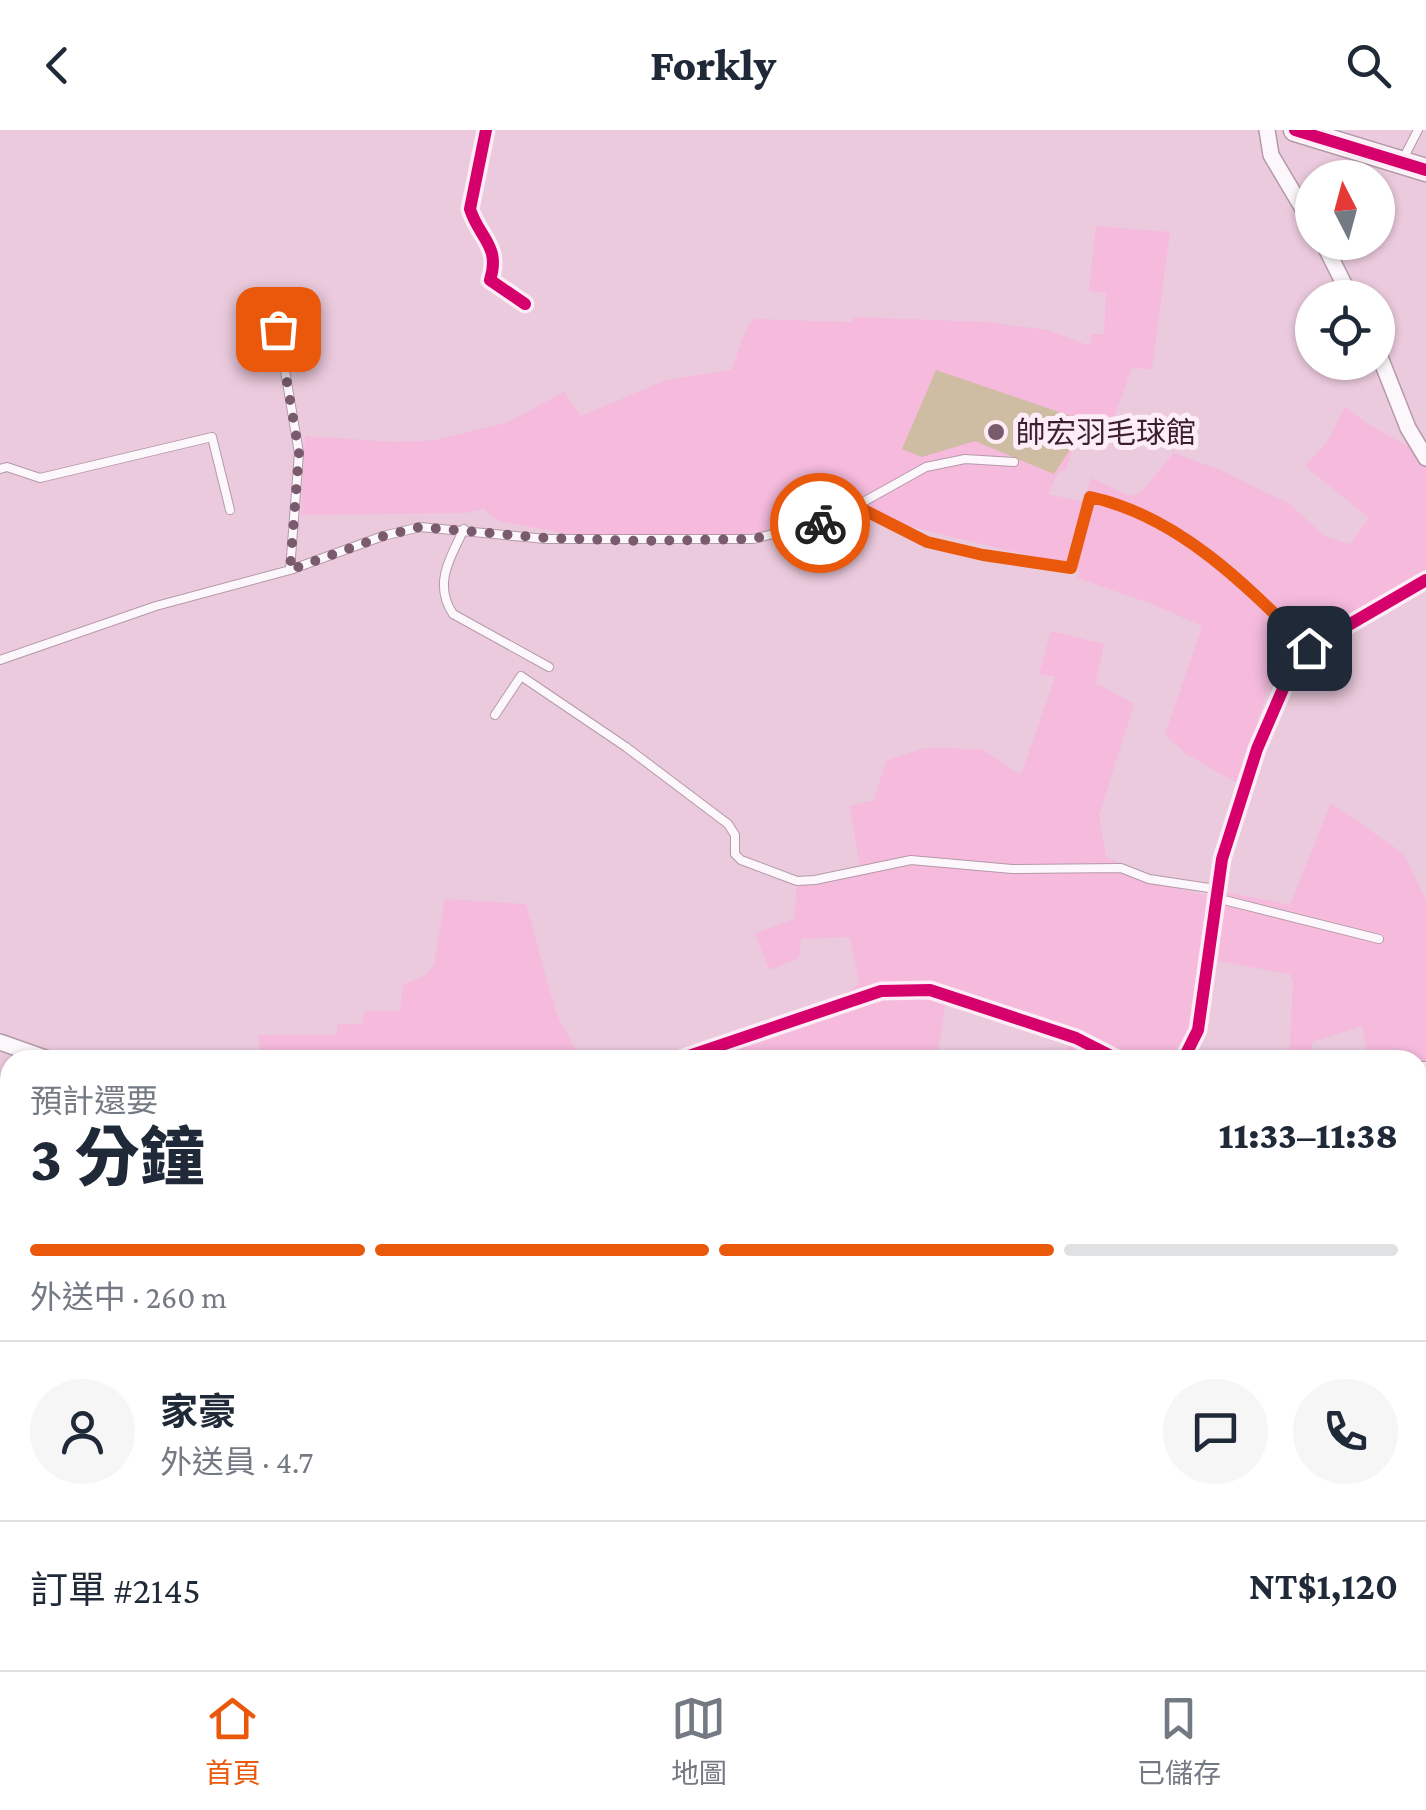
<!DOCTYPE html>
<html lang="zh-TW">
<meta charset="utf-8">
<style>
:root{--surface:#fff;--page:#f6f6f7;--text:#1f2937;--muted:#747a83;--line:#e0e1e3;--accent:#ea580c}
body{margin:0;font-family:"Crimson Pro","Noto Sans TC",serif;background:var(--page);color:var(--text);height:100vh;display:flex;flex-direction:column;font-size:38px;white-space:nowrap}
*{box-sizing:border-box;margin:0}
p{font-size:32px;color:var(--muted)}
.icon{flex:none;width:55px;height:55px;fill:none;stroke:currentColor;stroke-width:2;stroke-linecap:round;stroke-linejoin:round}
.map{position:relative;flex:1;overflow:hidden}
.side{position:absolute;left:0px;top:920px;width:1428px;height:620px;display:flex;flex-direction:column;background:var(--surface);border-radius:30px 30px 0 0;box-shadow:0 2px 8px #0004}
.side>*{flex:none}
.needle{width:65px;rotate:354deg}
.fabs{position:absolute;left:1295px;top:30px;display:grid;gap:20px}
.fabs a{display:grid;place-items:center;width:100px;height:100px;border-radius:50%;background:var(--surface);box-shadow:0 2px 8px #0004;font-size:50px}
.pin{position:absolute;display:grid;place-items:center;width:85px;height:85px;color:#fff;margin:-42px;border-radius:20px;box-shadow:0 5px 15px #0006}
.courier{position:absolute;display:grid;place-items:center;width:100px;height:100px;margin:-50px;border:8px solid #ea580c;border-radius:50%;background:#fff;color:#222;box-shadow:0 2px 12px #0007}
.summary em{font-style:normal;font-weight:800}
.summary div{display:flex;flex-direction:column-reverse}
.summary{display:flex;align-items:center;justify-content:space-between;height:170px;padding:0 30px}
h1{font-size:65px;font-weight:800;line-height:75px}
.bar{display:grid;grid-template-columns:repeat(4,1fr);gap:15px 10px;align-content:center;height:120px;padding:0 30px}
.bar i{height:12px;border-radius:8px;background:var(--line)}
.bar .selected{background:var(--accent)}
.bar p{grid-column:span 4}
.line{display:flex;align-items:center;gap:25px;padding:0 30px;border-top:2px solid var(--line)}
.line div{flex:1}
.round{display:grid;place-items:center;flex:none;width:105px;height:105px;border-radius:52px;background:var(--page)}
header{display:flex;justify-content:space-between;align-items:center;height:130px;padding:0 30px;background:var(--surface);font-size:45px;font-weight:800}
.tab-bar{display:flex;justify-content:space-around;align-items:center;height:140px;border-top:2px solid var(--line);background:var(--surface);font-size:28px;color:var(--muted)}
.tab-bar a{display:grid;justify-items:center;gap:5px}
.tab-bar .selected{color:var(--accent)}
.map>svg:first-child{display:block}
</style>
<header><svg class="icon" aria-label="back" viewBox="0 0 24 24"><path d="M15 5l-7 7 7 7"/></svg>Forkly<svg class="icon" aria-label="search" viewBox="0 0 24 24"><circle cx="10" cy="10" r="6"/><path d="M15 15l6 6"/></svg></header>
<div class="map">
<svg width="1426" height="1540" viewBox="0 0 1426 1540">
<rect width="100%" height="100%" fill="#ebcadd"/>
<path fill="#f5badc" d="M1096,96L1170,102L1152,239L1132,238L1109,301L1082,292L1065,341H1059L1048,364L1084,372L1091,348L1129,366L1140,363L1174,323L1218,339L1288,373L1325,406L1350,414L1369,388L1305,336L1328,311L1345,277L1368,294L1419,322L1426,336V439L1379,471L1308,508L1288,525L1273,542L1239,654L1186,624L1165,605L1202,496L1150,473L1077,448L1079,439L1065,434L866,386L827,390L789,401L644,409L574,405L498,391L484,379L466,383L301,385L305,306L395,312L435,310L506,293L564,262L581,286L666,250L731,240L748,195L755,189L851,192L855,187L987,192L1047,200L1090,216L1091,204H1104L1106,163L1089,161Z
M1051,501L1104,514L1096,553L1134,574L1099,686L1106,727L1183,760L1210,766L1196,877L1190,900L1192,930H1059L1069,916L946,871L938,921H861L860,930H642L834,871L859,854L850,807L801,809L799,828L769,840L755,804L794,789L797,755L860,738L850,676L874,670L886,631L925,618L982,619L1021,645L1055,547L1039,544Z
M1331,673L1404,724L1426,771V934L1418,935V930H1368L1362,896L1312,912V930H1289L1293,854L1290,844L1216,831L1226,762L1290,775Z
M445,769L526,774L556,883L581,930H262L258,905H336L338,894H362L365,881H400L403,855L426,845L434,835Z"/>
<path fill="#cebca3" d="M936,240L1088,292L1054,344L975,311L922,327L902,319Z"/>
<g fill="none" stroke-linecap="round" stroke-linejoin="round">
<path stroke="#c483ab" stroke-width="18" d="M0,1204L10,1221
M204,1530L209,1540
M583,1530L621,1540
M439,1540L495,1530"/>
<g stroke="#b599a9" stroke-width="10">
<path id="lane" d="M1402,31L1418,0
M278,199L299,323L290,440
M0,339L7,337L40,348L212,307L230,380
M856,376L926,337L965,329L1014,332
M464,399C450,428 433,454 453,484L549,537
M0,530L156,476L290,440L383,406L420,397L546,409H753L837,388L856,376L927,412L983,425L1071,438L1091,367C1179,386 1247,456 1309,518
M495,585L521,546L626,617L728,694L735,705V724L741,730L797,751L815,750L911,730L1012,739L1121,738L1149,749L1216,759L1224,770L1379,809
M1418,936H1426
M0,1241L10,1261
M1418,1250L1426,1253"/>
</g>
<g stroke="#b599a9" stroke-width="18">
<path id="street" d="M486,0L470,79C479,108 501,116 490,150L525,174
M1267,0L1271,25L1312,94
M1323,112L1351,168
M1378,222L1408,298L1426,328
M0,912L51,930
M677,930L881,861L930,860L1076,908L1119,930
M1183,930L1198,900L1222,729L1257,619L1292,538L1309,518L1426,450"/>
</g>
<g stroke="#b599a9" stroke-width="25">
<path id="secondary" d="M1295,0L1426,40"/>
</g>
<use href="#lane" stroke="#fcf7fa" stroke-width="8"/>
<use href="#street" stroke="#fcf7fa" stroke-width="15"/>
<use href="#secondary" stroke="#fcf7fa" stroke-width="22"/>
<g stroke="#fdedf6" stroke-width="19">
<path id="cycleway" d="M486,0L470,79C479,108 501,116 490,150L525,174
M1295,0L1426,40
M677,930L881,861L930,860L1076,908L1119,930
M1183,930L1198,900L1222,729L1257,619L1292,538L1309,518L1426,450"/>
</g>
<use href="#cycleway" stroke="#d6006c" stroke-width="12"/>
</g>
<g fill="none" stroke-linecap="round" stroke-linejoin="round">
<path stroke="#795b6d" stroke-width="10" stroke-dasharray="0 18" d="M278,199L299,323L290,440L384,406L420,397L546,408L641,411L753,409L820,393"/>
<path stroke="#ea580c" stroke-width="12" d="M820,393L837,388L856,376L927,412L983,425L1071,438L1090,367C1179,386 1247,456 1309,518"/>
</g>
<circle fill="#795b6d" stroke="#fdedf6" stroke-width="4" cx="996" cy="302" r="10"/>
<g text-anchor="middle" dominant-baseline="central" stroke-width="10" stroke-linejoin="round" paint-order="stroke">
<g font-size="30" fill="#3b1f30" stroke="#fdedf6" text-anchor="start">
<text x="1016" y="302">帥宏羽毛球館</text>
</g>
</g>
</svg>
<div class="fabs">
<a><svg class="needle" viewBox="-14 -14 28 28"><path d="M0-13l5 13h-10z" fill="#e53935"/><path d="M0 13l5-13h-10z" fill="#747a83"/></svg></a>
<a><svg class="icon" aria-label="locate" viewBox="0 0 24 24"><circle cx="12" cy="12" r="6"/><path d="M12 2v4M12 18v4M2 12h4M18 12h4"/></svg></a>
</div>
<div class="pin" style="left:278px;top:199px;background:#ea580c"><svg class="icon" aria-label="bag" viewBox="0 0 24 24"><path d="M5 8h14l-1 12H6zM9 8a3 3 0 0 1 6 0"/></svg></div>
<div class="pin" style="left:1309px;top:518px;background:#1f2937"><svg class="icon" aria-label="home" viewBox="0 0 24 24"><path d="M3 11l9-7 9 7M6 9v11h12V9"/></svg></div>
<div class="courier" style="left:820px;top:393px"><svg class="icon" aria-label="bike" viewBox="0 0 24 24"><circle cx="6" cy="16" r="4"/><circle cx="18" cy="16" r="4"/><path d="M6 16l4-8h5l3 8M10 8l3 8H6M13 5h3"/></svg></div>
<section class="side">
<div class="summary"><div><h1>3 分鐘</h1><p>預計還要</p></div><em>11:33–11:38</em></div>
<div class="bar"><i class="selected"></i><i class="selected"></i><i class="selected"></i><i></i><p>外送中 · 260 m</p></div>
<div class="line" style="height:180px"><a class="round"><svg class="icon" aria-label="person" viewBox="0 0 24 24"><circle cx="12" cy="8" r="4"/><path d="M4 21q1-7 8-7t8 7"/></svg></a><div><b>家豪</b><p>外送員 · 4.7</p></div><a class="round"><svg class="icon" aria-label="chat" viewBox="0 0 24 24"><path d="M4 5h16v11H9l-5 4z"/></svg></a><a class="round"><svg class="icon" aria-label="phone" viewBox="0 0 24 24"><path d="M5 4h4l2 5-3 2q2 4 5 5l2-3 5 2v4C11 20 4 13 5 4z"/></svg></a></div>
<div class="line" style="height:130px"><div>訂單 #2145</div><b>NT$1,120</b></div>
</section>
</div>
<nav class="tab-bar">
<a class="selected"><svg class="icon" aria-label="home" viewBox="0 0 24 24"><path d="M3 11l9-7 9 7M6 9v11h12V9"/></svg>首頁</a>
<a><svg class="icon" aria-label="map" viewBox="0 0 24 24"><path d="M3 6l6-2 6 2 6-2v14l-6 2-6-2-6 2zM9 4v14M15 6v14"/></svg>地圖</a>
<a><svg class="icon" aria-label="saved" viewBox="0 0 24 24"><path d="M7 4h10v16l-5-4-5 4z"/></svg>已儲存</a>
</nav>
